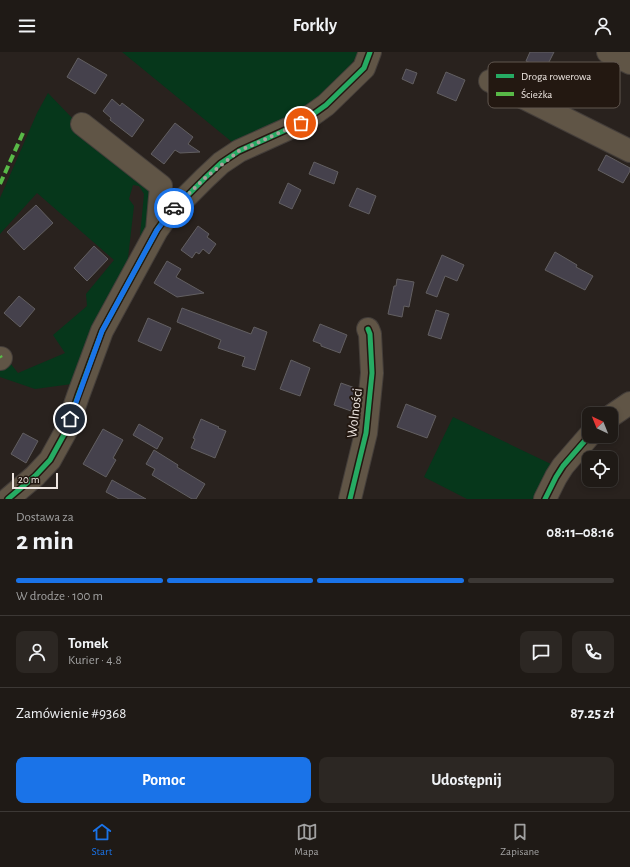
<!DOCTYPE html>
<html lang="pl">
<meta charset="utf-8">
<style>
:root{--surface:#1f1a16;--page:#2c2723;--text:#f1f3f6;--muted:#a1a1a1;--line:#3c3835;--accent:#1a73e8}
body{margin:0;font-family:"Alegreya Sans",sans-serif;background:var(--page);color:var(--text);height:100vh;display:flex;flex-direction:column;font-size:15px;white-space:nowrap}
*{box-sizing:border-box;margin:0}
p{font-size:13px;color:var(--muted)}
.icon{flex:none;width:22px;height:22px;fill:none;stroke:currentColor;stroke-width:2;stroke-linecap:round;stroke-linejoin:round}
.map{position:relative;height:447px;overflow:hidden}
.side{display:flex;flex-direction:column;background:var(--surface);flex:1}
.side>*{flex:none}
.needle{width:26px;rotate:317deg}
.controls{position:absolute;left:582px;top:355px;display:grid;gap:8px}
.controls a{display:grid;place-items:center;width:36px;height:36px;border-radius:8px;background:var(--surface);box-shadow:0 2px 6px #0003,0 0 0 1px var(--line);font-size:20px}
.scale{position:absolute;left:12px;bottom:10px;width:46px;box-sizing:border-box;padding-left:4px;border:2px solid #eee6e1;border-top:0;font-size:11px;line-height:14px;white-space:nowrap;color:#eee6e1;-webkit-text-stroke:3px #231811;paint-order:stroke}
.pin{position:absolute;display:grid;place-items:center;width:34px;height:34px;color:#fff;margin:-17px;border:2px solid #fff;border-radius:50%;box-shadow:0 1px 4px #0007}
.courier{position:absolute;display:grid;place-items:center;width:40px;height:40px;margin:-20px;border:3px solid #1a73e8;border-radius:50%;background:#fff;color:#222;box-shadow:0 1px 5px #0007}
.overview em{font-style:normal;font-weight:600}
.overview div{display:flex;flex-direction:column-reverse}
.overview{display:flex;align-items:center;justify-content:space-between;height:68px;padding:0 16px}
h1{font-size:26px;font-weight:600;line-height:30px}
.bar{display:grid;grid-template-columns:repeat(4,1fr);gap:6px 4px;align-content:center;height:48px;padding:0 16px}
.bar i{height:5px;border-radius:3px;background:var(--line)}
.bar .current{background:var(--accent)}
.bar p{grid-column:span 4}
.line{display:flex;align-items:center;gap:10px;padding:0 16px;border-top:1px solid var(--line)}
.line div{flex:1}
.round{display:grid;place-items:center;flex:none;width:42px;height:42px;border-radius:8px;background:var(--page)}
.button{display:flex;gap:8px;margin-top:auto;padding:8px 16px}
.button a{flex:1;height:46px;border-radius:8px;background:var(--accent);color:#fff;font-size:16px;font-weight:600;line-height:46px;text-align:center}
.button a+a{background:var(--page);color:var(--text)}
header{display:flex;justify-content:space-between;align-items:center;height:52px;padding:0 16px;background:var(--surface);font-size:18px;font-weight:600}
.dock{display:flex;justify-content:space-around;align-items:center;height:56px;border-top:1px solid var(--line);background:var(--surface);font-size:11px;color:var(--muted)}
.dock a{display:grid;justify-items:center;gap:2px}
.dock .current{color:var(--accent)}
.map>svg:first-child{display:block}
</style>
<header><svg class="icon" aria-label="menu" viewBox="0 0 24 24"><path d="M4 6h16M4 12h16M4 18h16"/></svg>Forkly<svg class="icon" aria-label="person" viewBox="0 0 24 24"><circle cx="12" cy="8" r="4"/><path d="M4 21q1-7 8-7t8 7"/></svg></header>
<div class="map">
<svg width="630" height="447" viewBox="0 0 630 447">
<rect width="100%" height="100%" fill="#29221e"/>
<path fill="#06371b" d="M122,0H360L329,42L297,63L232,90Z
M48,41L74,68L156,136V146L139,195L144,142L139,134L133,133L129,147L134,154L128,206V221L72,332L35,337L0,325V316L7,307L18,321L65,301L53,283L87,254L86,242L114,208L37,141L0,182V146L37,61Z
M453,365L553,413L537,447H467L424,425Z"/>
<path fill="#45414c" stroke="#625f61" d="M530,0H554L544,20L533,15L534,13L526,9Z
M78,6L107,23L95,42L67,25Z
M406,17L417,21L413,32L402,27Z
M446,20L465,28L456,49L437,41Z
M112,47L120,54L122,51L144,68L132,85L110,68L111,66L103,59Z
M175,71L193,85L188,92L200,100L180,101L175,98L164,112L151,102Z
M606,103L630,116V119L623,131L598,118Z
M314,110L338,120L334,132L309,122Z
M288,131L301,138L292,157L279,151Z
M357,136L376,144L369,162L349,154Z
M36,153L53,171L24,198L7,180Z
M198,174L209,182L207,185L216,192L209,202L203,197L199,202L196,200L192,206L181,198Z
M94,194L108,207L87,229L74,216Z
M555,200L577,213L576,215L593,224L585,238L545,218Z
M442,203L464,213L457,229L445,224L437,245L426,241Z
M167,209L181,217L176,225L204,241L177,245L154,231Z
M397,227L414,230L409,255L404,254L402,265L388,262L394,234H396Z
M19,244L35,257L20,275L4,261Z
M182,256L251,282L254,275L267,280L255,318L242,314L245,305L218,296L221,288L177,270Z
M436,258L449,262L441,287L428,283Z
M148,266L171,276L161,299L138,289Z
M320,272L347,283L340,301L321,294V292L313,289Z
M291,308L310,316L300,344L280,337Z
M341,331L358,337L351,359L334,353Z
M406,352L436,364L427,386L397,375Z
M201,367L219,375L218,376L226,379L215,406L191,396L195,387L193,386Z
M139,372L163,386L157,397L133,383Z
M103,377L123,388L113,406L116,408L106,425L83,412Z
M23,381L38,389L26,411L11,402Z
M154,398L178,413L177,415L205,432L196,447H192L152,423L155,417L146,412Z
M112,428L146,447H119L106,440Z"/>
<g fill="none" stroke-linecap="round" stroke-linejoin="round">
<g stroke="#443e3a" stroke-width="24">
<path id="minor" d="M608,0L630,11
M490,29L630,99
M82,72L161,134L157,178
M0,307L1,306
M611,364L630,351
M8,447L35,424L50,408L66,379L78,344L102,279L157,178L167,164L205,126L221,111L239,99L301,71L326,53L364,16L370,0
M350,447L366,381L372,321L370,282L368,277
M545,447L556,425L563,414L589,384"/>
</g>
<use href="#minor" stroke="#605546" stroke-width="22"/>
<path stroke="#58b947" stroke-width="4" stroke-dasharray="8 4" stroke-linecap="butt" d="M0,132L23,81
M0,304L1,306"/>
<g stroke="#231811" stroke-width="8">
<path id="cycleway" d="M8,447L35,424L50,408L66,379L78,344L102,279L157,178L167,164L205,126L221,111L239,99L301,71L326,53L364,16L370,0
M350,447L366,381L372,321L370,282L368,277
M545,447L556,425L563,414L589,384"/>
</g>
<use href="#cycleway" stroke="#26ab63" stroke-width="5"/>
</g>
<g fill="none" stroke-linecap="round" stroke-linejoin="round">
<path stroke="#a9a19d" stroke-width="4" stroke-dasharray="0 7.2" d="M174,156L205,126L239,99L301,71"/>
<path stroke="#1a73e8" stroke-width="5" d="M70,367L102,279L157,178L174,156"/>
</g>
<g text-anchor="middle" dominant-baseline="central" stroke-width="4" stroke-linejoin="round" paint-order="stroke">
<g font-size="14" fill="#eee6e1" stroke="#231811">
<text transform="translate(355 361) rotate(-83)">Wolności</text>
</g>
</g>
<rect x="488" y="10" width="132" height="46" rx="6" fill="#231811" stroke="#60564f" stroke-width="1"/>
<rect x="496" y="22" width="18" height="4" fill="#26ab63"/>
<rect x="496" y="40" width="18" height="4" fill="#58b947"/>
<g font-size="11" fill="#eee6e1">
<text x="521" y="28">Droga rowerowa</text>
<text x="521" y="46">Ścieżka</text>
</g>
</svg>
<div class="controls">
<a><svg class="needle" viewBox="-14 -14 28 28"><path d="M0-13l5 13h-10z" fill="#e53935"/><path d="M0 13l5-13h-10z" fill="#a1a1a1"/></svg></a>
<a><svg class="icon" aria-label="locate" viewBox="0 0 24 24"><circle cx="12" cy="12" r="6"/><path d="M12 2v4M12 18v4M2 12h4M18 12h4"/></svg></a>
</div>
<div class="scale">20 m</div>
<div class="pin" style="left:301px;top:71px;background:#ea580c"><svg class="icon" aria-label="bag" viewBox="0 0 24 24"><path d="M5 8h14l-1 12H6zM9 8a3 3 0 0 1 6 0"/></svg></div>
<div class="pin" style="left:70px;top:367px;background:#1f2937"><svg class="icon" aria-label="home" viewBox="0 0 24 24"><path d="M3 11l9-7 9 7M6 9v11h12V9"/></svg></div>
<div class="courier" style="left:174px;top:156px"><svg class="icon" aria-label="car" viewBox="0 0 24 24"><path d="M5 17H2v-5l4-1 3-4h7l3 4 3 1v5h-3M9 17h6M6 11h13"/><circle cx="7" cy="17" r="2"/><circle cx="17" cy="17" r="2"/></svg></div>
</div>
<section class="side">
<div class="overview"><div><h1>2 min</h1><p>Dostawa za</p></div><em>08:11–08:16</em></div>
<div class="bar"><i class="current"></i><i class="current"></i><i class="current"></i><i></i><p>W drodze · 100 m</p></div>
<div class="line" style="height:72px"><a class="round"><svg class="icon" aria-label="person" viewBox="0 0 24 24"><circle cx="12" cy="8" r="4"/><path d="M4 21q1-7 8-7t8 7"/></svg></a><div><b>Tomek</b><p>Kurier · 4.8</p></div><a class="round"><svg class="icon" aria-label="chat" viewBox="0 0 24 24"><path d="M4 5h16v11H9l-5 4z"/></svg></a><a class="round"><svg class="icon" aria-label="phone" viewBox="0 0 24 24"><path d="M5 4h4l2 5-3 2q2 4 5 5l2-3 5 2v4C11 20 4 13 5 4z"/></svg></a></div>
<div class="line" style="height:52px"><div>Zamówienie #9368</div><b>87.25 zł</b></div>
<div class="button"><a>Pomoc</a><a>Udostępnij</a></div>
</section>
<nav class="dock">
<a class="current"><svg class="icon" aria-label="home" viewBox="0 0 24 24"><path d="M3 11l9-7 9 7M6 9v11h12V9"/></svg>Start</a>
<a><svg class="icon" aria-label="map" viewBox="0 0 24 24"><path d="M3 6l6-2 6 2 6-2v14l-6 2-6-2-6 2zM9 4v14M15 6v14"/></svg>Mapa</a>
<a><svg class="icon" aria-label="saved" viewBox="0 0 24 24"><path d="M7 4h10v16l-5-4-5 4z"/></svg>Zapisane</a>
</nav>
